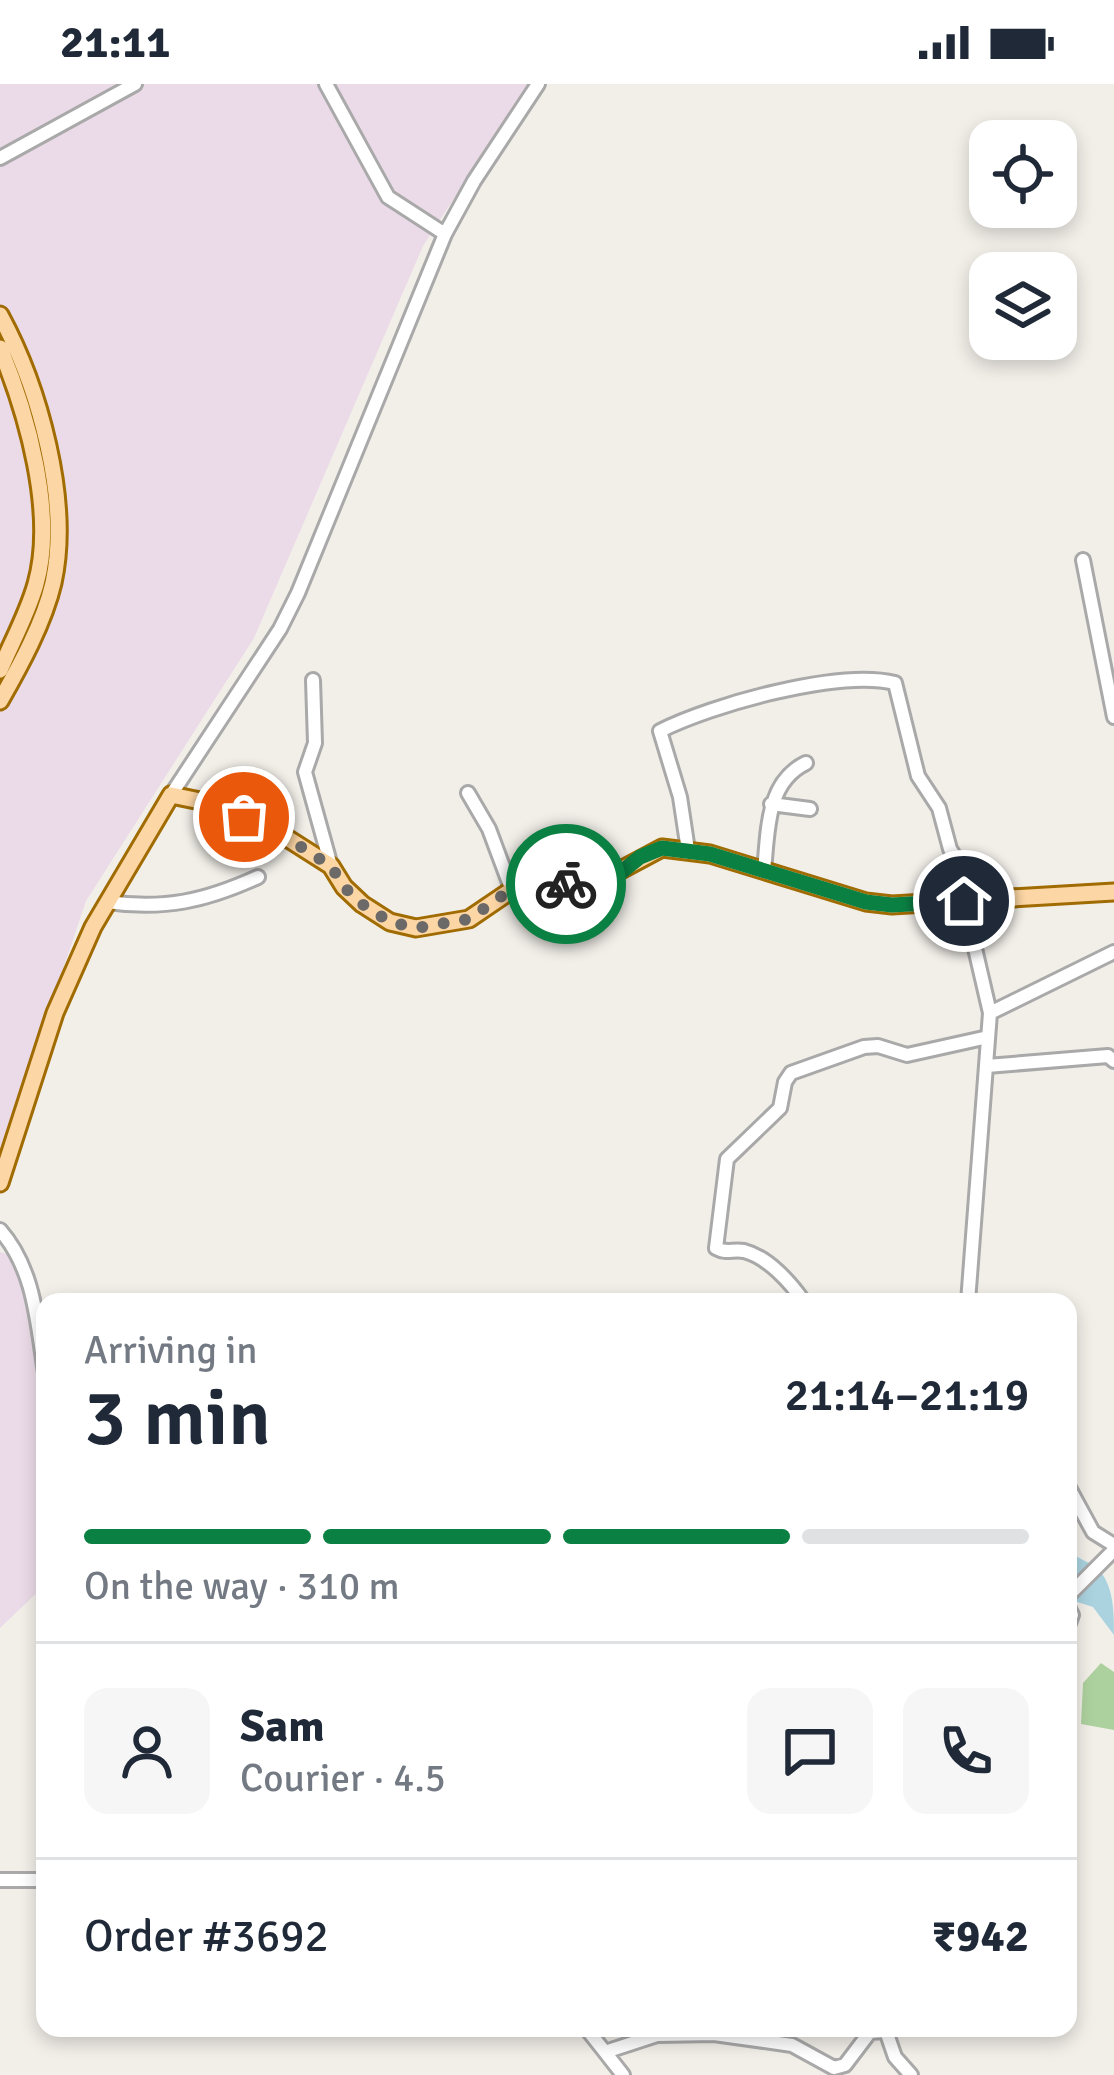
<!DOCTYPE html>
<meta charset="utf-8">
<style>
:root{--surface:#fff;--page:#f6f6f7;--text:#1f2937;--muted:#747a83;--line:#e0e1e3;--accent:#0b8043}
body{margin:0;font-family:Signika,sans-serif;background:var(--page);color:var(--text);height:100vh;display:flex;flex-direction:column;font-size:45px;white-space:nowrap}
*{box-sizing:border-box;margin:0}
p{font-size:39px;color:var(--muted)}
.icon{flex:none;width:66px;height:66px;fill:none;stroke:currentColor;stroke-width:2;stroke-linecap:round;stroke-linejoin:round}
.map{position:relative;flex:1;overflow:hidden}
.sheet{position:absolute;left:36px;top:1209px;width:1041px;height:744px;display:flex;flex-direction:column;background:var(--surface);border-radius:24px;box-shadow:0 6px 18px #0003}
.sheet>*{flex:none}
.buttons{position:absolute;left:969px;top:36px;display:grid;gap:24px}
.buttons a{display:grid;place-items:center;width:108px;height:108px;border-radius:24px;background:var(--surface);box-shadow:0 6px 18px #0003;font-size:60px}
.pin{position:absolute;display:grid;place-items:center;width:102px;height:102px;color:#fff;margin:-51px;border:6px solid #fff;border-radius:50%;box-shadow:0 3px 12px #0007}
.courier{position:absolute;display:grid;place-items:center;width:120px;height:120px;margin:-60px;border:9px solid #0b8043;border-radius:50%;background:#fff;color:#222;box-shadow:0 3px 15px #0007}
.overview em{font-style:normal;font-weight:600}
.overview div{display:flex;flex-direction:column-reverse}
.overview{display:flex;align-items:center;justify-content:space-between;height:204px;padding:0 48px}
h1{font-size:78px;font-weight:600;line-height:90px}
.bar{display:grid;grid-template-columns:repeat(4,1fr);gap:18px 12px;align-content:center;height:144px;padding:0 48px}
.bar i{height:15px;border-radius:9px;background:var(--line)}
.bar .current{background:var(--accent)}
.bar p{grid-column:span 4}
.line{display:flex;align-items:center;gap:30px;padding:0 48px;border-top:3px solid var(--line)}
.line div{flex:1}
.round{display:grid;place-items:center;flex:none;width:126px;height:126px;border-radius:24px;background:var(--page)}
.status{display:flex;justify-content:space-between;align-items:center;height:84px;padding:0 60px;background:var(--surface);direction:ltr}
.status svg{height:33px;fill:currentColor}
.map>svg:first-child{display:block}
</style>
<div class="status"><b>21:11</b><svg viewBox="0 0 49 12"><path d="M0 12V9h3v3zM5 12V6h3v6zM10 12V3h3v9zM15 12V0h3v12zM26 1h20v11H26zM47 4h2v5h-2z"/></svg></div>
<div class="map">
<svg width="1114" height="1991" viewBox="0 0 1114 1991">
<rect width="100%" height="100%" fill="#f2efe9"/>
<path fill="#ebdbe8" d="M0,0H529L423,162L254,554L86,817L0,1073Z
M0,1168L17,1173L45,1299V1501L0,1544Z"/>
<path fill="#add19e" d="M1101,1579L1114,1588V1646L1081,1640L1083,1599Z"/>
<path fill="#aad3df" d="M1068,1443L1070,1467C1078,1475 1087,1477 1096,1483C1114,1499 1114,1528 1114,1551L1093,1523L1068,1515Z"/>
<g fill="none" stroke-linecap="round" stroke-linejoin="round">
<g stroke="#a9a9a9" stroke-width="18">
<path id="minor" d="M326,0L388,113L445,150
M0,74L135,0
M1083,476L1114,633
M313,596L315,659L305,688L331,782
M468,709L489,745L511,804
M171,711L280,545L298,509L445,150L474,97L538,0
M771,720L810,725
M688,766L680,713L660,647C711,621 839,585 895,599L918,692L939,724L950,765L961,783L964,817L990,929L968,1218
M764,787C768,748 766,698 806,679
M107,818C165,826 205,817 258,793
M990,929L1114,868
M987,982L1108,972L1114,977
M0,1146C35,1186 37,1239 45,1289
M804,1218C791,1199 768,1173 744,1167C732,1165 727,1170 716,1164L727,1075L780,1024L785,998L791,989L864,963L878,962L907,971L988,953
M1068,1402L1093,1448L1114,1461
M1068,1512L1114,1466
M1068,1523L1072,1531L1068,1542
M0,1796H45
M586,1944L605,1968L657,1951L714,1950L792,1961L834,1984L845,1981L870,1948L885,1947
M885,1944L895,1973L911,1991
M605,1968L623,1991"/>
</g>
<g stroke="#a06b00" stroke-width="21">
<path id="major" d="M0,231C39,303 71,417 53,499C44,538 20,582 0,617
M0,264C27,329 56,430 36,500C28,529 12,558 0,586
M0,1099L55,929L93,843L171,711L210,719L276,747L331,782L344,803L362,820L390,838L416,844L469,835L516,803L602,796L662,764L710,770L866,818L892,821L1114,808"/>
</g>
<use href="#minor" stroke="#fff" stroke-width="12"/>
<use href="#major" stroke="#fcd6a4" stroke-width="15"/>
</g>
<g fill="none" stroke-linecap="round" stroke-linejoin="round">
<path stroke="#6b6a68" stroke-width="12" stroke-dasharray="0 21.6" d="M244,733L276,747L331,782L344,803L362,820L390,838L416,844L469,835L516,802L566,800"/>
<path stroke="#0b8043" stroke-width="15" d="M566,800L619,790L640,773L662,764L710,770L866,818L892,821L964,817"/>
</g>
</svg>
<div class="buttons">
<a><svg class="icon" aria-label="locate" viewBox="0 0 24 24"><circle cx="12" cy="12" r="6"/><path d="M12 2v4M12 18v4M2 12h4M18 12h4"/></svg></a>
<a><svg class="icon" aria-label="layers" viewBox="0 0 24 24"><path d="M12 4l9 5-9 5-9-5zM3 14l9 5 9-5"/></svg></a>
</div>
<div class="pin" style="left:244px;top:733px;background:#ea580c"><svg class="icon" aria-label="bag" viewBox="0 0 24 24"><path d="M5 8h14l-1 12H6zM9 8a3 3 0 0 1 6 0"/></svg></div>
<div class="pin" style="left:964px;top:817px;background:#1f2937"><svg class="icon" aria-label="home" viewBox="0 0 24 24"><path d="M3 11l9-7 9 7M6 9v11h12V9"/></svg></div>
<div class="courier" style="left:566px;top:800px"><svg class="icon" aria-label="bike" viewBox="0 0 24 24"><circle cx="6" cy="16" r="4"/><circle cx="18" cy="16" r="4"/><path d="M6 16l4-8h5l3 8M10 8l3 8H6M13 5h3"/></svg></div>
<section class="sheet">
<div class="overview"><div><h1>3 min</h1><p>Arriving in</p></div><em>21:14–21:19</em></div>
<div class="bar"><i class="current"></i><i class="current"></i><i class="current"></i><i></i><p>On the way · 310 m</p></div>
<div class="line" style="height:216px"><a class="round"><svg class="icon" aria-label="person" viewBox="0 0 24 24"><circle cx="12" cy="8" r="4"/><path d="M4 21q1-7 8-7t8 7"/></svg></a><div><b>Sam</b><p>Courier · 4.5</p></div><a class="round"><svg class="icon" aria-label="chat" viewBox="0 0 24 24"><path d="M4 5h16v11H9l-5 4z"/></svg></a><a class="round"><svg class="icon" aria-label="phone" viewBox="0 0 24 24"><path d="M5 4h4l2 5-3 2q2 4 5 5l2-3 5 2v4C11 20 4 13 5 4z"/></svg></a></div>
<div class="line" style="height:156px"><div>Order #3692</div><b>₹942</b></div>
</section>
</div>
